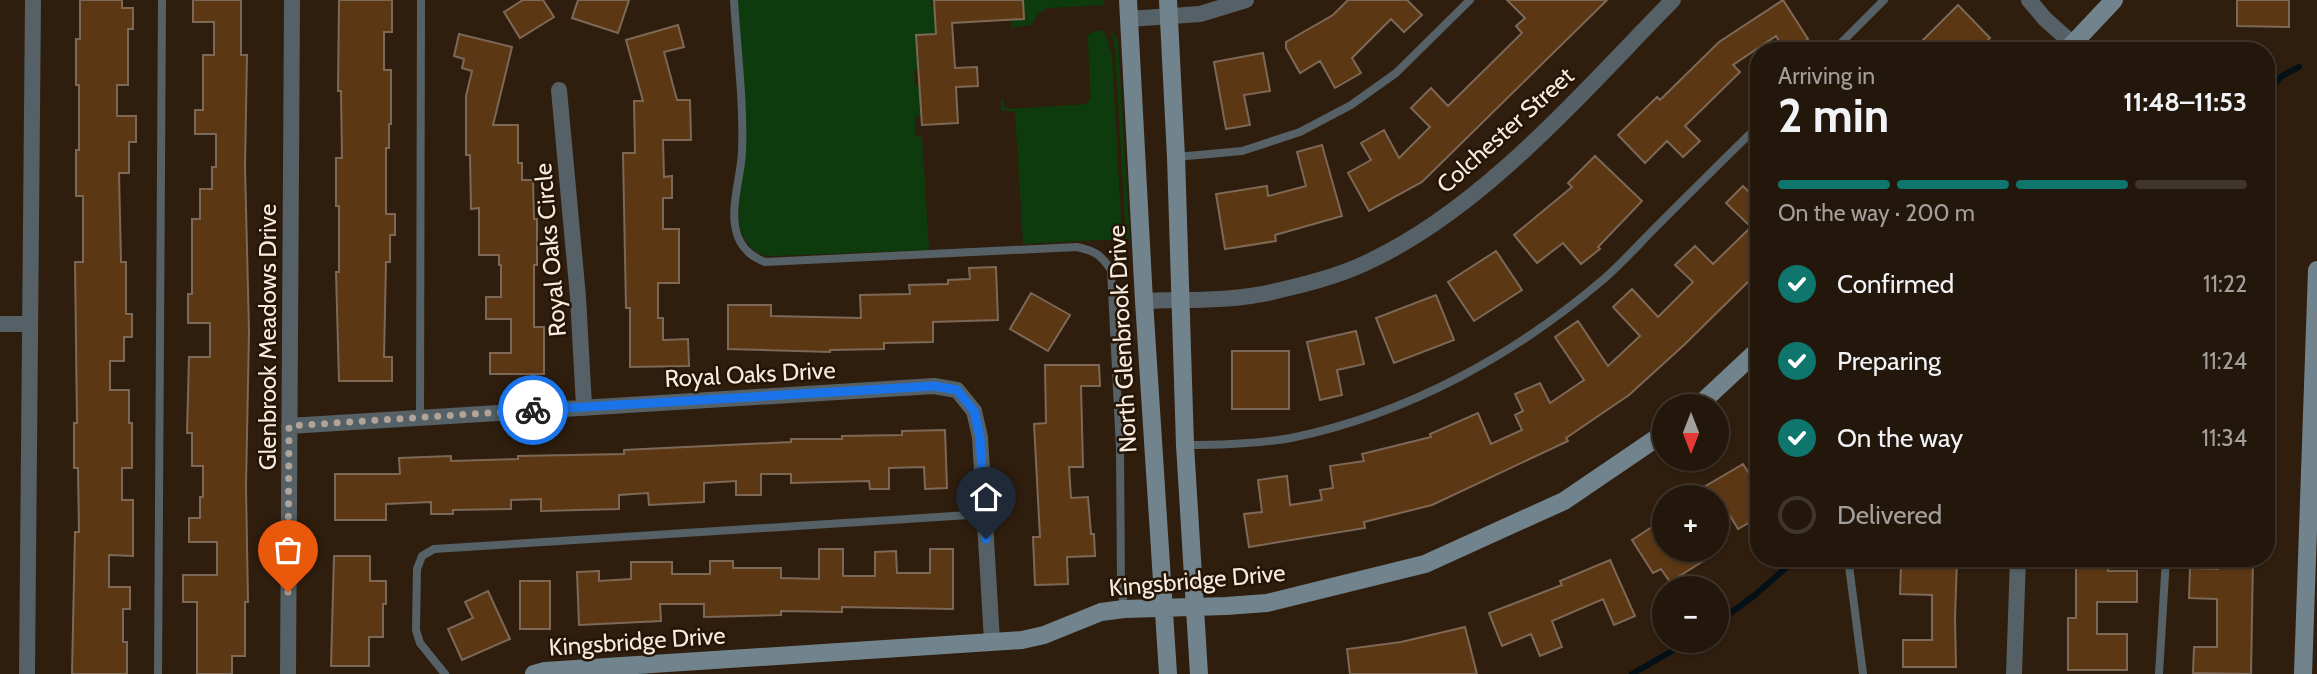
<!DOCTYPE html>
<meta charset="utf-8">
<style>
:root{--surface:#23160a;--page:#2b1f13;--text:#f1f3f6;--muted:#a39f9c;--line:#40352b;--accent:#0f766e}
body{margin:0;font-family:Cabin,sans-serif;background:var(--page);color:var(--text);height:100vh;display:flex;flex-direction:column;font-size:26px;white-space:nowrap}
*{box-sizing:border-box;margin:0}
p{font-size:23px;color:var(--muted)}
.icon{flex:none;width:38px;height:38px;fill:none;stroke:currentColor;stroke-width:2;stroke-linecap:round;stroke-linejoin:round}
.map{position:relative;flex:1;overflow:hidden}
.panel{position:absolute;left:1750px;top:42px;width:525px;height:525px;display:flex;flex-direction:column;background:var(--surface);border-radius:28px;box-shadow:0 2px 5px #0004,0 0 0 2px var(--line)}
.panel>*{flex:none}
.needle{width:46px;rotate:180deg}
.tools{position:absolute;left:1652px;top:394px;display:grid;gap:14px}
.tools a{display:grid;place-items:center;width:77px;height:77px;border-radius:50%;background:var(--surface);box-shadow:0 2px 5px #0004,0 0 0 2px var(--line);font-size:35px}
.pin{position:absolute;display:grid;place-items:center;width:60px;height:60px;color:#fff;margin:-72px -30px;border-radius:50% 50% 50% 0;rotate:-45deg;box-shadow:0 0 7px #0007}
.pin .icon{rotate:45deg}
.courier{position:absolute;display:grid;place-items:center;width:70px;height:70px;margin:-35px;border:5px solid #1a73e8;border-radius:50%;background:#fff;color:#222;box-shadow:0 2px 9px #0007}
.head em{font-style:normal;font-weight:700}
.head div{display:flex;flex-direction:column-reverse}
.head{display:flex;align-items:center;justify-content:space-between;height:119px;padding:0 28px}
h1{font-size:46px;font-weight:700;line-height:52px}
.bar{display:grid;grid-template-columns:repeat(4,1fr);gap:10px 7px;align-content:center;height:84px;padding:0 28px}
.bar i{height:9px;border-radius:5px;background:var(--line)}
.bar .current{background:var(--accent)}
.bar p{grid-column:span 4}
ol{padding:0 28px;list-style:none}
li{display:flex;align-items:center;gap:21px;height:77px}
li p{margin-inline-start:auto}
li .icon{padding:7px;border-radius:50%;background:var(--accent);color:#fff;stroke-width:4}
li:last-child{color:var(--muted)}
li i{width:38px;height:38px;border:4px solid var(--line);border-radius:50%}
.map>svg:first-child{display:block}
</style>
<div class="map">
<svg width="2317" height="674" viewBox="0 0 2317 674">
<rect width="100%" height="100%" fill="#2f1e0e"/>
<path fill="#0d3b0d" d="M737,0H934L931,1V7H934L936,34L917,35L918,70L914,71L915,85L919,86L921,116H915V136L922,137L929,250L769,256C756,255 746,245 742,233C732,207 746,175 745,147C745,98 740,49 737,0Z
M1023,0H1105L1103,5L1048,8L1038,14L1031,25L1011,28V20L1024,19Z
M1104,30L1112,55L1122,239L1023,244L1015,112L1001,110V99H1003L1006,109L1087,104L1090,98L1088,35L1095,31Z
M1111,31L1118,40L1130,239H1126L1115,51Z"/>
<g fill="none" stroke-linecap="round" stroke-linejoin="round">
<path stroke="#041017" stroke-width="6" d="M2266,92L2282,76L2299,67
M1717,623L1755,595L1797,558
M1632,674L1691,640"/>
</g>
<path fill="#5b3714" stroke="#7d6856" stroke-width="2" d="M80,0H122V8H133V29H128V85H117V116H136V142H129V173H119L121,262H126V314H132V337H124V361H110V390H129V423H132V468H122V500H133V556L109,555V587H130V609H123V642H127V674H72L75,532H79L78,468H74V423H77L75,262H83V196H76V150H79V85H76V39H80Z
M193,0H241V55H247L245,167L249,331L246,487L248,602H245V656H232V674H197V602H183V575H217V542H189V518H200V497H203V466H192V433H187L189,357H210V323H188V294H192V219H200V189H212V167H216V134H195V110H203V55H214V22H193Z
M339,0H392V32H384V70H391V124H389V148H386V214H395V235H390V262H386L384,357H392V381H339L336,272H339V206H336V158H342L341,91H338Z
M523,0H543L554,17L520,38L504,12Z
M578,0H629L618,33L572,18Z
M934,0H1023L1024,19L952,23L955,68L977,67L978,86L956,87L958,123L922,125L916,35L936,34Z
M1348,0H1407L1422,15L1404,32L1391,19L1352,58L1361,73L1335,88L1320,61L1300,73L1286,48V42L1333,15Z
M1507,0H1607L1422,182L1369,211L1348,173L1371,160L1361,143L1384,130L1399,158L1430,127L1411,108L1431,88L1448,106L1522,33L1516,26L1525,18Z
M1783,0L1808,39L1789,51H1785L1776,36L1733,65L1740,72L1685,126L1700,141L1683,157L1667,141L1645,163L1618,135L1657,97L1660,100L1719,42Z
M2237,0H2289V27L2237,26Z
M1958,5L1990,38L1977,51H1912Z
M678,25L684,47L664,52L677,100H690L691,140H663L664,177L672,176V198H663V229H679V283H658V318H663V340L688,339L689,366L630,367V308H626L623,153H635L634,101H643L626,40Z
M459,34L512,47L493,125H518V163H522V180H533L534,219H537V265H534V327H544V374H490V353H511V319H486V297H501V265H499V255H479V208L471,209L470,155H466V96L472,71L462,68L464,59L454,56Z
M1263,53L1270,91L1244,95L1250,125L1226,129L1214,62Z
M1322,145L1342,216L1275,235L1276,241L1225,249L1216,194L1267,186L1268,196L1306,186L1297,152Z
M1595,156L1642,201L1598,247L1600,249L1581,264L1563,243L1537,263L1514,235L1572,187L1568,183Z
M1743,186L1759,202V271L1684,345L1629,395L1566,438L1568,441L1432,505L1364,522L1365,528L1249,547L1244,514L1262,512L1258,480L1287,476L1290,505L1322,500L1320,490L1333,488L1330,466L1364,461L1362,454L1431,437L1430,434L1478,413L1491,444L1522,430L1515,415L1523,411L1515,394L1540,383L1550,403L1584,380L1555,337L1578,321L1608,366L1640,336L1613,307L1632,289L1658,317L1693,282L1675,265L1695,246L1713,264L1751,227L1726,203Z
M1496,251L1522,290L1474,321L1448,282Z
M996,267L998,320L933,322V342L884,343V349L830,350V352L728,349V305H771V316L861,318L860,295L910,294L909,285L948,284V280L970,279L969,268Z
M1031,293L1070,315L1048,351L1010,329Z
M1436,295L1454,340L1394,363L1376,318Z
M1356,331L1364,364L1337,370L1342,395L1320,400L1307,342Z
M1232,351H1289V409H1232Z
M1045,365H1099L1100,386H1081L1083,467H1069L1071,498L1088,497L1091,534H1094L1095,556L1067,557L1068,584L1035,585L1033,537H1040L1034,424L1046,423Z
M945,430L947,488L925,489L924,467L889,468V489H870L869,481L791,483V474H761V495H736V481L704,483V502L649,505L648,493L619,495V509L541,511V499L511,500V509L453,510V514H431V502L386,504V520H335V474H400L399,458L451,456V461L518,459V456L624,454V450L791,442V439H842V436L902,435V431Z
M1743,464L1759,489V517L1738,529L1729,514L1717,521V497H1687Z
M1664,519V550H1699L1705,560L1670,582L1661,569L1653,573L1632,540Z
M819,549H843V576H875V552L896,551L897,573H930V549H953V609L842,607V612L781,611V615L704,617V604H660L661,621L579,625L577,572L599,571V581L631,579V562H672V574H710V561H733V568H781V578L819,579Z
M334,556H370V581H386V604H383V637H369V666H331Z
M1933,558H1957L1955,619L1956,667H1903V640H1932V595L1900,594L1901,566L1932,567Z
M2076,558H2108V571H2137V602H2097V634H2127V670H2068V618H2076Z
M2218,558H2253L2251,674L2193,673L2194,647H2217V599L2189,598L2190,568L2218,569Z
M1610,560L1635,616L1614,625L1603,599L1552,621L1562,647L1540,656L1531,634L1502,646L1489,613L1562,585L1560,581Z
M520,581H550V629H520Z
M488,591L510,639L462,660L448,629L473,618L465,602Z
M1465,627L1477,674H1350L1347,649L1401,642Z"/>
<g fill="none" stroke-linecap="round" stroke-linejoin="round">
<path stroke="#556166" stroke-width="8" d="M734,0C737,50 744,102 742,152C741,178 728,211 738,237C744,251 753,257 765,262L1077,247C1094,251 1101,254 1111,270L1120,449L1121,582L1124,609
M1833,51L1884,0
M1176,157L1242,151L1300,132L1351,105L1396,73L1470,0
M420,417L421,0
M1185,445C1220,445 1256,444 1291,438C1408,414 1515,355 1605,278C1623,262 1640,243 1657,226C1691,192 1725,158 1759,125
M1848,558L1863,674
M158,674L162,0
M445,674L420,643L416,630L417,569L422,556L434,549L985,514
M2159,674L2166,558"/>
<path stroke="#556166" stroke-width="16" d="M2029,0L2045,19L2073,44
M1129,19L1200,14L1246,0
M559,90L578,297L584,406
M1144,301C1187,299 1233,302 1276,291C1308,284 1343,275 1372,260C1487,205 1585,89 1673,0
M0,324H29
M289,426L934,386L957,390L974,411L980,437L992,641
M27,674L33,0
M288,674L292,0
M2014,674L2018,558"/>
<path stroke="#71848d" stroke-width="18" d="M1128,0L1144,301L1168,674
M1168,0L1176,157L1185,445L1199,674
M2066,51L2114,0
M1698,406L1759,349
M534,674L545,671L1022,640L1044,635L1101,612L1124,609L1226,606L1267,603L1425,564L1564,501L1664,433
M2303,674L2317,270"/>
</g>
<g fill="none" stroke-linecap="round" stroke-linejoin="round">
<path stroke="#b1a397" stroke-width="7" stroke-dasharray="0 12.6" d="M288,592L289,426L533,410"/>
<path stroke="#1a73e8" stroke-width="9" d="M533,410L934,386L957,390L974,411L980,437L986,539"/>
</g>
<g text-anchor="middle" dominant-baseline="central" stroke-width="5" stroke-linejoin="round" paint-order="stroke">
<g font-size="24" fill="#f7ebe1" stroke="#251505">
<text transform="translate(1505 130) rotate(-42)">Colchester Street</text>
<text transform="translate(550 250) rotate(-95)">Royal Oaks Circle</text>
<text transform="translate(267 337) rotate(-90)">Glenbrook Meadows Drive</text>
<text transform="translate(1122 339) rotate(-93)">North Glenbrook Drive</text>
<text transform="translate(750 374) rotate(-3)">Royal Oaks Drive</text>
<text transform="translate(1197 580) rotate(-5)">Kingsbridge Drive</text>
<text transform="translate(637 641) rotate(-4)">Kingsbridge Drive</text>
</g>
</g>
</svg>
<div class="tools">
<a><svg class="needle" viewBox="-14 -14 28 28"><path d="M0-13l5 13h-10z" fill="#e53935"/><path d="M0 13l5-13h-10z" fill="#a39f9c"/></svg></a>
<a>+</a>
<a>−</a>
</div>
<div class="pin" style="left:288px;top:592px;background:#ea580c"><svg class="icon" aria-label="bag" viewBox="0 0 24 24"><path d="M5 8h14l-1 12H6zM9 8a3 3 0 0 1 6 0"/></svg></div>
<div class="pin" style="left:986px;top:539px;background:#1f2937"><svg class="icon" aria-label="home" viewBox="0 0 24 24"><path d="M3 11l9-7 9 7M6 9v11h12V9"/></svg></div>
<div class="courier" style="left:533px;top:410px"><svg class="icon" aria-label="bike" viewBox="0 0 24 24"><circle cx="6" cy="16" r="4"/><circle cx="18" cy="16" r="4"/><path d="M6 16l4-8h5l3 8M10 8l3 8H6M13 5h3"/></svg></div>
<section class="panel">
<div class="head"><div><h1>2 min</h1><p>Arriving in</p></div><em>11:48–11:53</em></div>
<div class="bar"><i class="current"></i><i class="current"></i><i class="current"></i><i></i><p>On the way · 200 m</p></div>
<ol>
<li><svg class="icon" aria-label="check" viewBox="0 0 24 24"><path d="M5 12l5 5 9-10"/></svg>Confirmed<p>11:22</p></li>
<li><svg class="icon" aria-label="check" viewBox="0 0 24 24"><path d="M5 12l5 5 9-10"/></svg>Preparing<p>11:24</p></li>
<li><svg class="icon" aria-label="check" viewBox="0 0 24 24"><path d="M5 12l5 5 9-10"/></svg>On the way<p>11:34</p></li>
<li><i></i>Delivered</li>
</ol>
</section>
</div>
